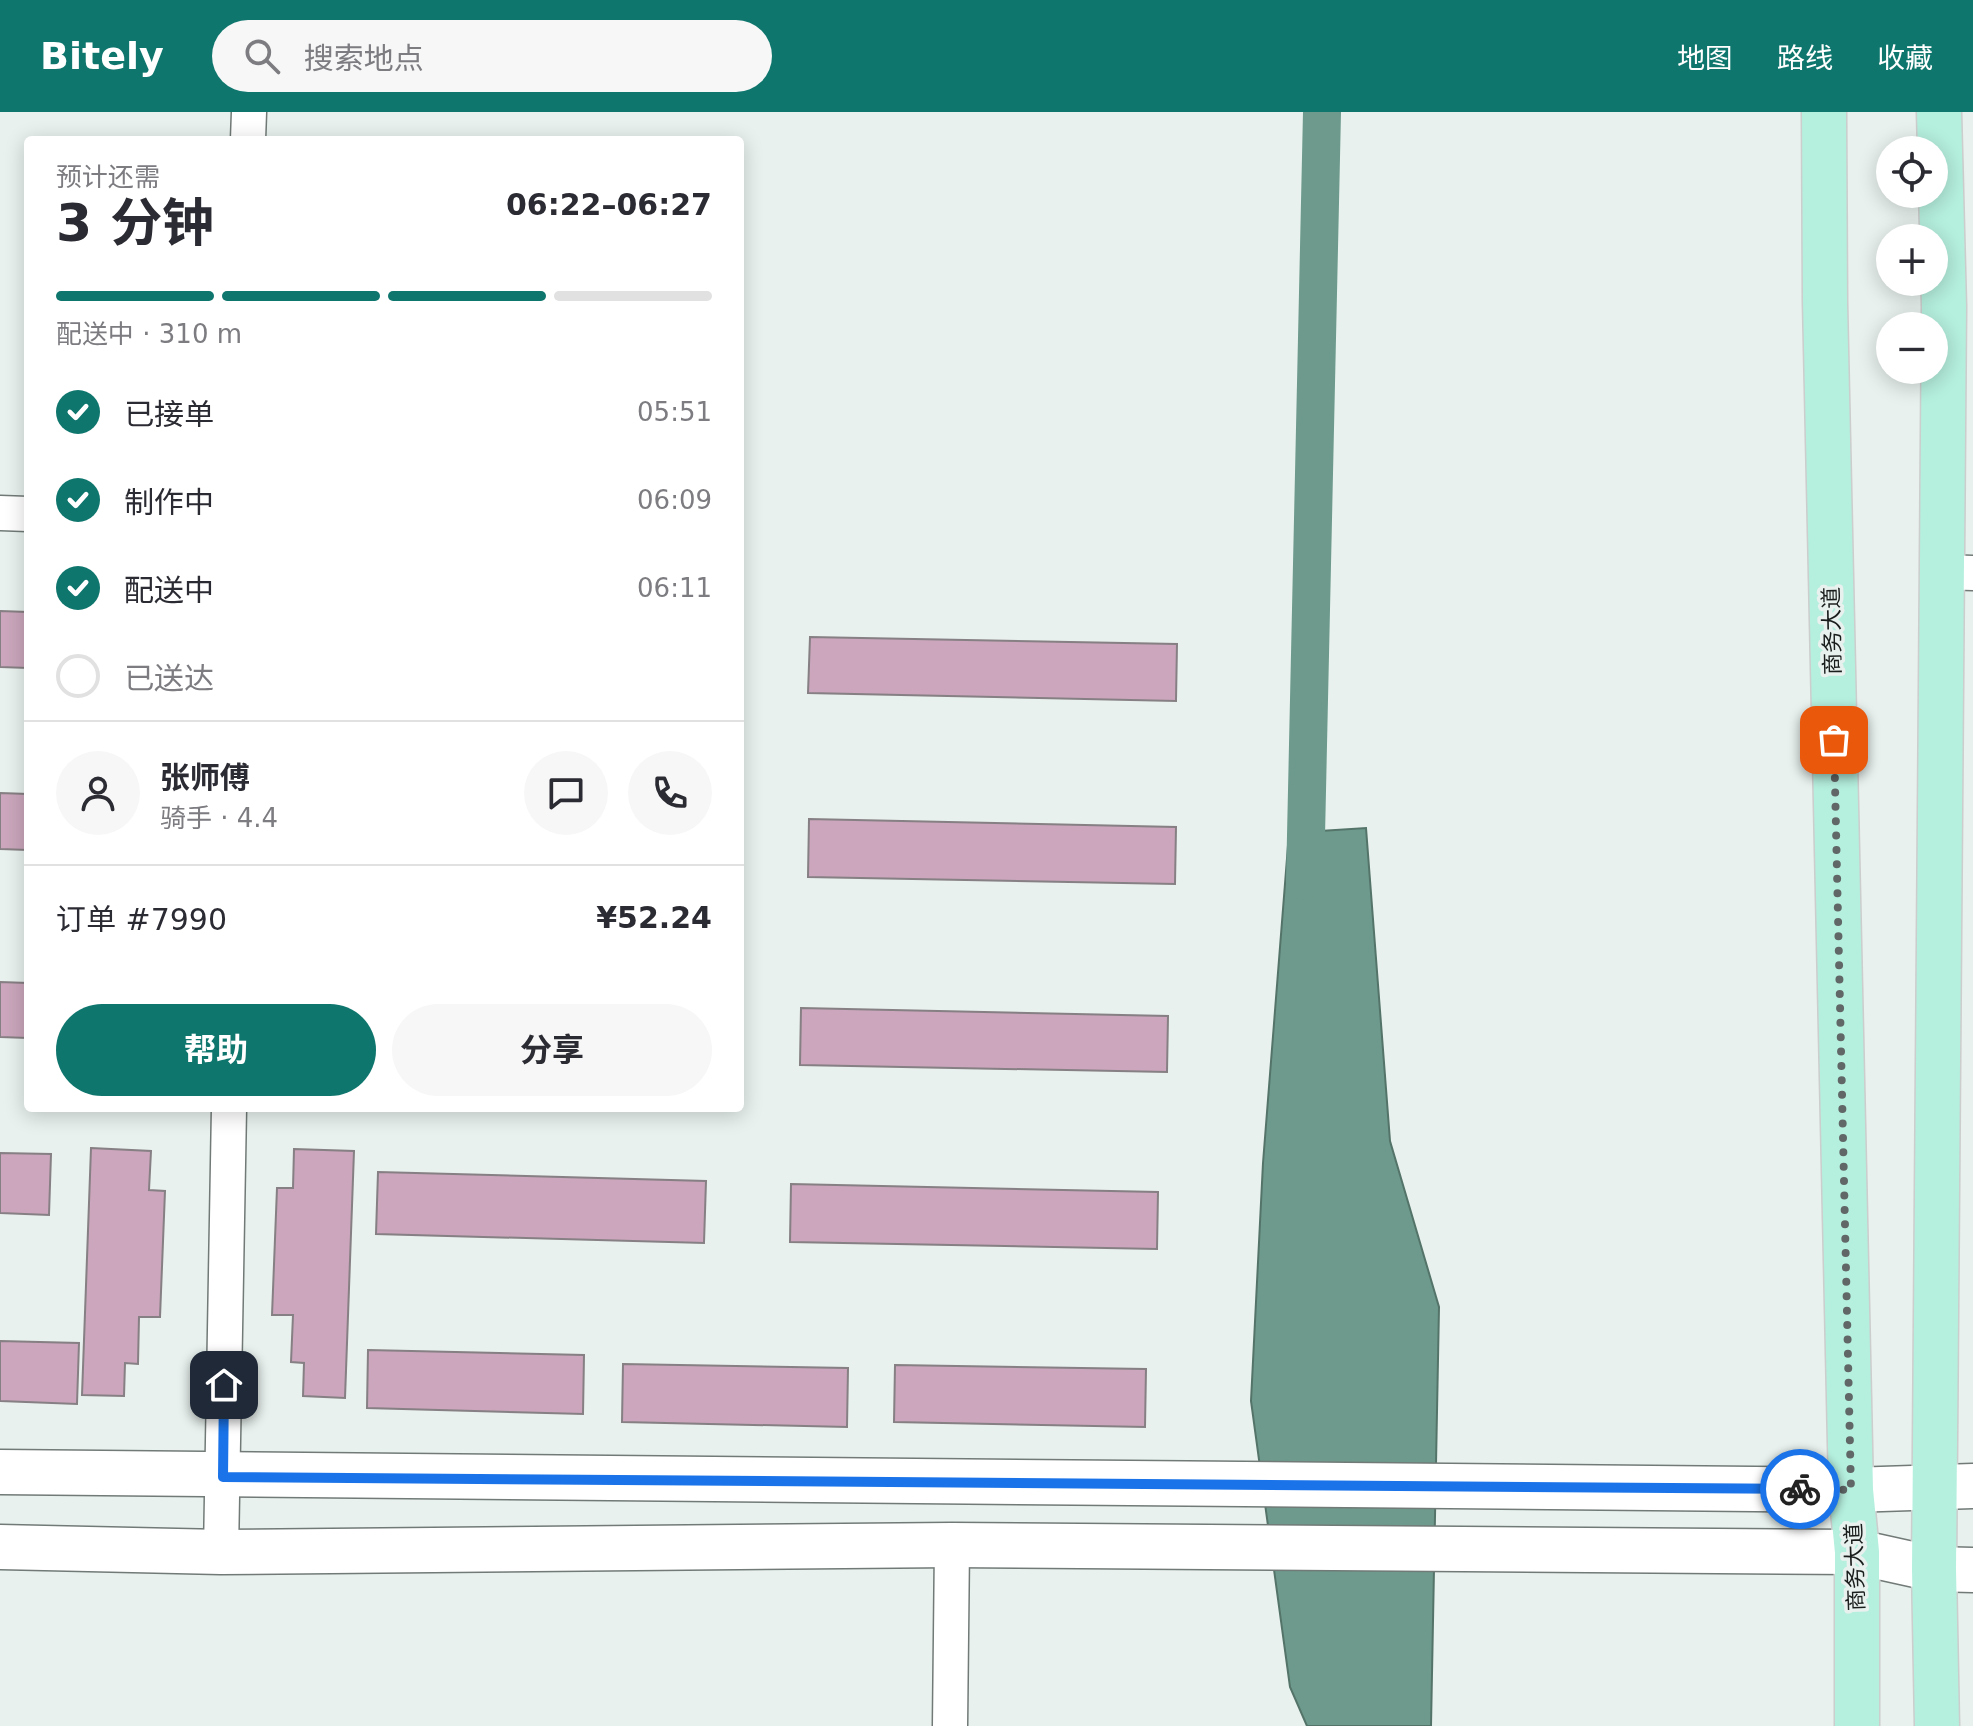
<!DOCTYPE html>
<html lang="zh">
<meta charset="utf-8">
<style>
:root{--surface:#fff;--page:#f7f7f7;--text:#2b2b33;--muted:#7c7c81;--line:#e1e1e2;--accent:#0f766e}
body{margin:0;font-family:"DejaVu Sans","Noto Sans SC",sans-serif;background:var(--page);color:var(--text);height:100vh;display:flex;flex-direction:column;font-size:30px;white-space:nowrap}
*{box-sizing:border-box;margin:0}
p{font-size:26px;color:var(--muted)}
.icon{flex:none;width:44px;height:44px;fill:none;stroke:currentColor;stroke-width:2;stroke-linecap:round;stroke-linejoin:round}
.map{position:relative;flex:1;overflow:hidden}
.side{position:absolute;left:24px;top:24px;width:720px;height:976px;display:flex;flex-direction:column;background:var(--surface);border-radius:8px;box-shadow:0 4px 20px #0003}
.side>*{flex:none}
.controls{position:absolute;left:1876px;top:24px;display:grid;gap:16px}
.controls a{display:grid;place-items:center;width:72px;height:72px;border-radius:50%;background:var(--surface);box-shadow:0 4px 20px #0003;font-size:40px}
.pin{position:absolute;display:grid;place-items:center;width:68px;height:68px;color:#fff;margin:-34px;border-radius:16px;box-shadow:0 4px 12px #0006}
.courier{position:absolute;display:grid;place-items:center;width:80px;height:80px;margin:-40px;border:6px solid #1a73e8;border-radius:50%;background:#fff;color:#222;box-shadow:0 2px 10px #0007}
.head em{font-style:normal;font-weight:700}
.head div{display:flex;flex-direction:column-reverse}
.head{display:flex;align-items:center;justify-content:space-between;height:136px;padding:0 32px}
h1{font-size:52px;font-weight:700;line-height:60px}
.bar{display:grid;grid-template-columns:repeat(4,1fr);gap:12px 8px;align-content:center;height:96px;padding:0 32px}
.bar i{height:10px;border-radius:6px;background:var(--line)}
.bar .active{background:var(--accent)}
.bar p{grid-column:span 4}
.line{display:flex;align-items:center;gap:20px;padding:0 32px;border-top:2px solid var(--line)}
.line div{flex:1}
.round{display:grid;place-items:center;flex:none;width:84px;height:84px;border-radius:42px;background:var(--page)}
ol{padding:0 32px;list-style:none}
li{display:flex;align-items:center;gap:24px;height:88px}
li p{margin-inline-start:auto}
li .icon{padding:8px;border-radius:50%;background:var(--accent);color:#fff;stroke-width:4}
li:last-child{color:var(--muted)}
li i{width:44px;height:44px;border:4px solid var(--line);border-radius:50%}
.primary-button{display:flex;gap:16px;margin-top:auto;padding:16px 32px}
.primary-button a{flex:1;height:92px;border-radius:48px;background:var(--accent);color:#fff;font-size:32px;font-weight:700;line-height:92px;text-align:center}
.primary-button a+a{background:var(--page);color:var(--text)}
header{display:flex;align-items:center;gap:48px;box-sizing:border-box;height:112px;padding:0 40px;background:var(--accent);color:#fff}
header strong{font-size:38px}
nav{display:flex;gap:44px;margin-inline-start:auto;font-size:28px}
.search{width:560px;height:72px;background:var(--page);display:flex;align-items:center;gap:20px;box-sizing:border-box;padding:0 28px;border-radius:44px;color:var(--muted);font-size:30px}
.map>svg:first-child{display:block}
</style>
<header>
<strong>Bitely</strong>
<div class="search"><svg class="icon" aria-label="search" viewBox="0 0 24 24"><circle cx="10" cy="10" r="6"/><path d="M15 15l6 6"/></svg>搜索地点</div>
<nav><a>地图</a><a>路线</a><a>收藏</a></nav>
</header>
<div class="map">
<svg width="1973" height="1614" viewBox="0 0 1973 1614">
<rect width="100%" height="100%" fill="#e8f1ee"/>
<path fill="#6d9a8c" stroke="#54746a" stroke-width="2" d="M1366,716L1390,1029L1439,1195L1431,1614H1307L1290,1575L1251,1289L1263,1051L1289,721Z"/>
<g fill="none" stroke-linecap="round" stroke-linejoin="round">
<path stroke="#6d9a8c" stroke-width="38" d="M1305,769L1322,0"/>
</g>
<path fill="#cba6bc" stroke="#867f83" stroke-width="2" d="M0,499L28,500V556L0,555Z
M810,525L1177,532L1176,589L808,581Z
M0,681L28,682V738L0,737Z
M809,707L1176,715L1175,772L808,765Z
M0,870L28,871V926L0,925Z
M801,896L1168,904L1167,960L800,953Z
M91,1036L151,1039L149,1078L165,1079L160,1205H139L138,1252L125,1251L124,1284L82,1283Z
M294,1037L354,1039L345,1286L303,1284L304,1251L291,1250L293,1203H272L277,1076H293Z
M0,1041L51,1042L49,1103L0,1101Z
M378,1060L706,1069L704,1131L376,1122Z
M791,1072L1158,1080L1157,1137L790,1130Z
M0,1229L79,1231L77,1292L0,1289Z
M368,1238L584,1243L583,1302L367,1296Z
M623,1252L848,1256L847,1315L622,1310Z
M895,1253L1146,1257L1145,1315L894,1310Z"/>
<g fill="none" stroke-linecap="round" stroke-linejoin="round">
<g stroke="#717a77" stroke-width="37">
<path id="street" d="M248,28L249,0
M0,401L28,402
M1942,460L1973,461
M221,1440L229,996
M950,1614L952,1433"/>
</g>
<g stroke="#717a77" stroke-width="47">
<path id="secondary" d="M0,1360L1851,1378L1973,1374
M0,1435L221,1440L952,1433L1857,1440L1934,1457L1973,1458"/>
</g>
<g stroke="#cccdcd" stroke-width="47">
<path id="primary" d="M1824,0L1825,190L1851,1378L1857,1440V1614
M1937,1614L1934,1457L1944,195L1939,0"/>
</g>
<use href="#street" stroke="#fff" stroke-width="34"/>
<use href="#secondary" stroke="#fff" stroke-width="44"/>
<use href="#primary" stroke="#b5efde" stroke-width="44"/>
</g>
<g fill="none" stroke-linecap="round" stroke-linejoin="round">
<path stroke="#616766" stroke-width="8" stroke-dasharray="0 14.4" d="M1800,1377L1851,1378L1834,628"/>
<path stroke="#1a73e8" stroke-width="10" d="M224,1273L223,1365L1800,1377"/>
</g>
<g text-anchor="middle" dominant-baseline="central" stroke-width="7" stroke-linejoin="round" paint-order="stroke">
<g font-size="22" fill="#191d1c" stroke="#e8f1ee">
<text transform="translate(1832 519) rotate(-91)">商务大道</text>
<text transform="translate(1855 1455) rotate(-92)">商务大道</text>
</g>
</g>
</svg>
<div class="controls">
<a><svg class="icon" aria-label="locate" viewBox="0 0 24 24"><circle cx="12" cy="12" r="6"/><path d="M12 2v4M12 18v4M2 12h4M18 12h4"/></svg></a>
<a>+</a>
<a>−</a>
</div>
<div class="pin" style="left:1834px;top:628px;background:#ea580c"><svg class="icon" aria-label="bag" viewBox="0 0 24 24"><path d="M5 8h14l-1 12H6zM9 8a3 3 0 0 1 6 0"/></svg></div>
<div class="pin" style="left:224px;top:1273px;background:#1f2937"><svg class="icon" aria-label="home" viewBox="0 0 24 24"><path d="M3 11l9-7 9 7M6 9v11h12V9"/></svg></div>
<div class="courier" style="left:1800px;top:1377px"><svg class="icon" aria-label="bike" viewBox="0 0 24 24"><circle cx="6" cy="16" r="4"/><circle cx="18" cy="16" r="4"/><path d="M6 16l4-8h5l3 8M10 8l3 8H6M13 5h3"/></svg></div>
<section class="side">
<div class="head"><div><h1>3 分钟</h1><p>预计还需</p></div><em>06:22–06:27</em></div>
<div class="bar"><i class="active"></i><i class="active"></i><i class="active"></i><i></i><p>配送中 · 310 m</p></div>
<ol>
<li><svg class="icon" aria-label="check" viewBox="0 0 24 24"><path d="M5 12l5 5 9-10"/></svg>已接单<p>05:51</p></li>
<li><svg class="icon" aria-label="check" viewBox="0 0 24 24"><path d="M5 12l5 5 9-10"/></svg>制作中<p>06:09</p></li>
<li><svg class="icon" aria-label="check" viewBox="0 0 24 24"><path d="M5 12l5 5 9-10"/></svg>配送中<p>06:11</p></li>
<li><i></i>已送达</li>
</ol>
<div class="line" style="height:144px"><a class="round"><svg class="icon" aria-label="person" viewBox="0 0 24 24"><circle cx="12" cy="8" r="4"/><path d="M4 21q1-7 8-7t8 7"/></svg></a><div><b>张师傅</b><p>骑手 · 4.4</p></div><a class="round"><svg class="icon" aria-label="chat" viewBox="0 0 24 24"><path d="M4 5h16v11H9l-5 4z"/></svg></a><a class="round"><svg class="icon" aria-label="phone" viewBox="0 0 24 24"><path d="M5 4h4l2 5-3 2q2 4 5 5l2-3 5 2v4C11 20 4 13 5 4z"/></svg></a></div>
<div class="line" style="height:104px"><div>订单 #7990</div><b>¥52.24</b></div>
<div class="primary-button"><a>帮助</a><a>分享</a></div>
</section>
</div>
